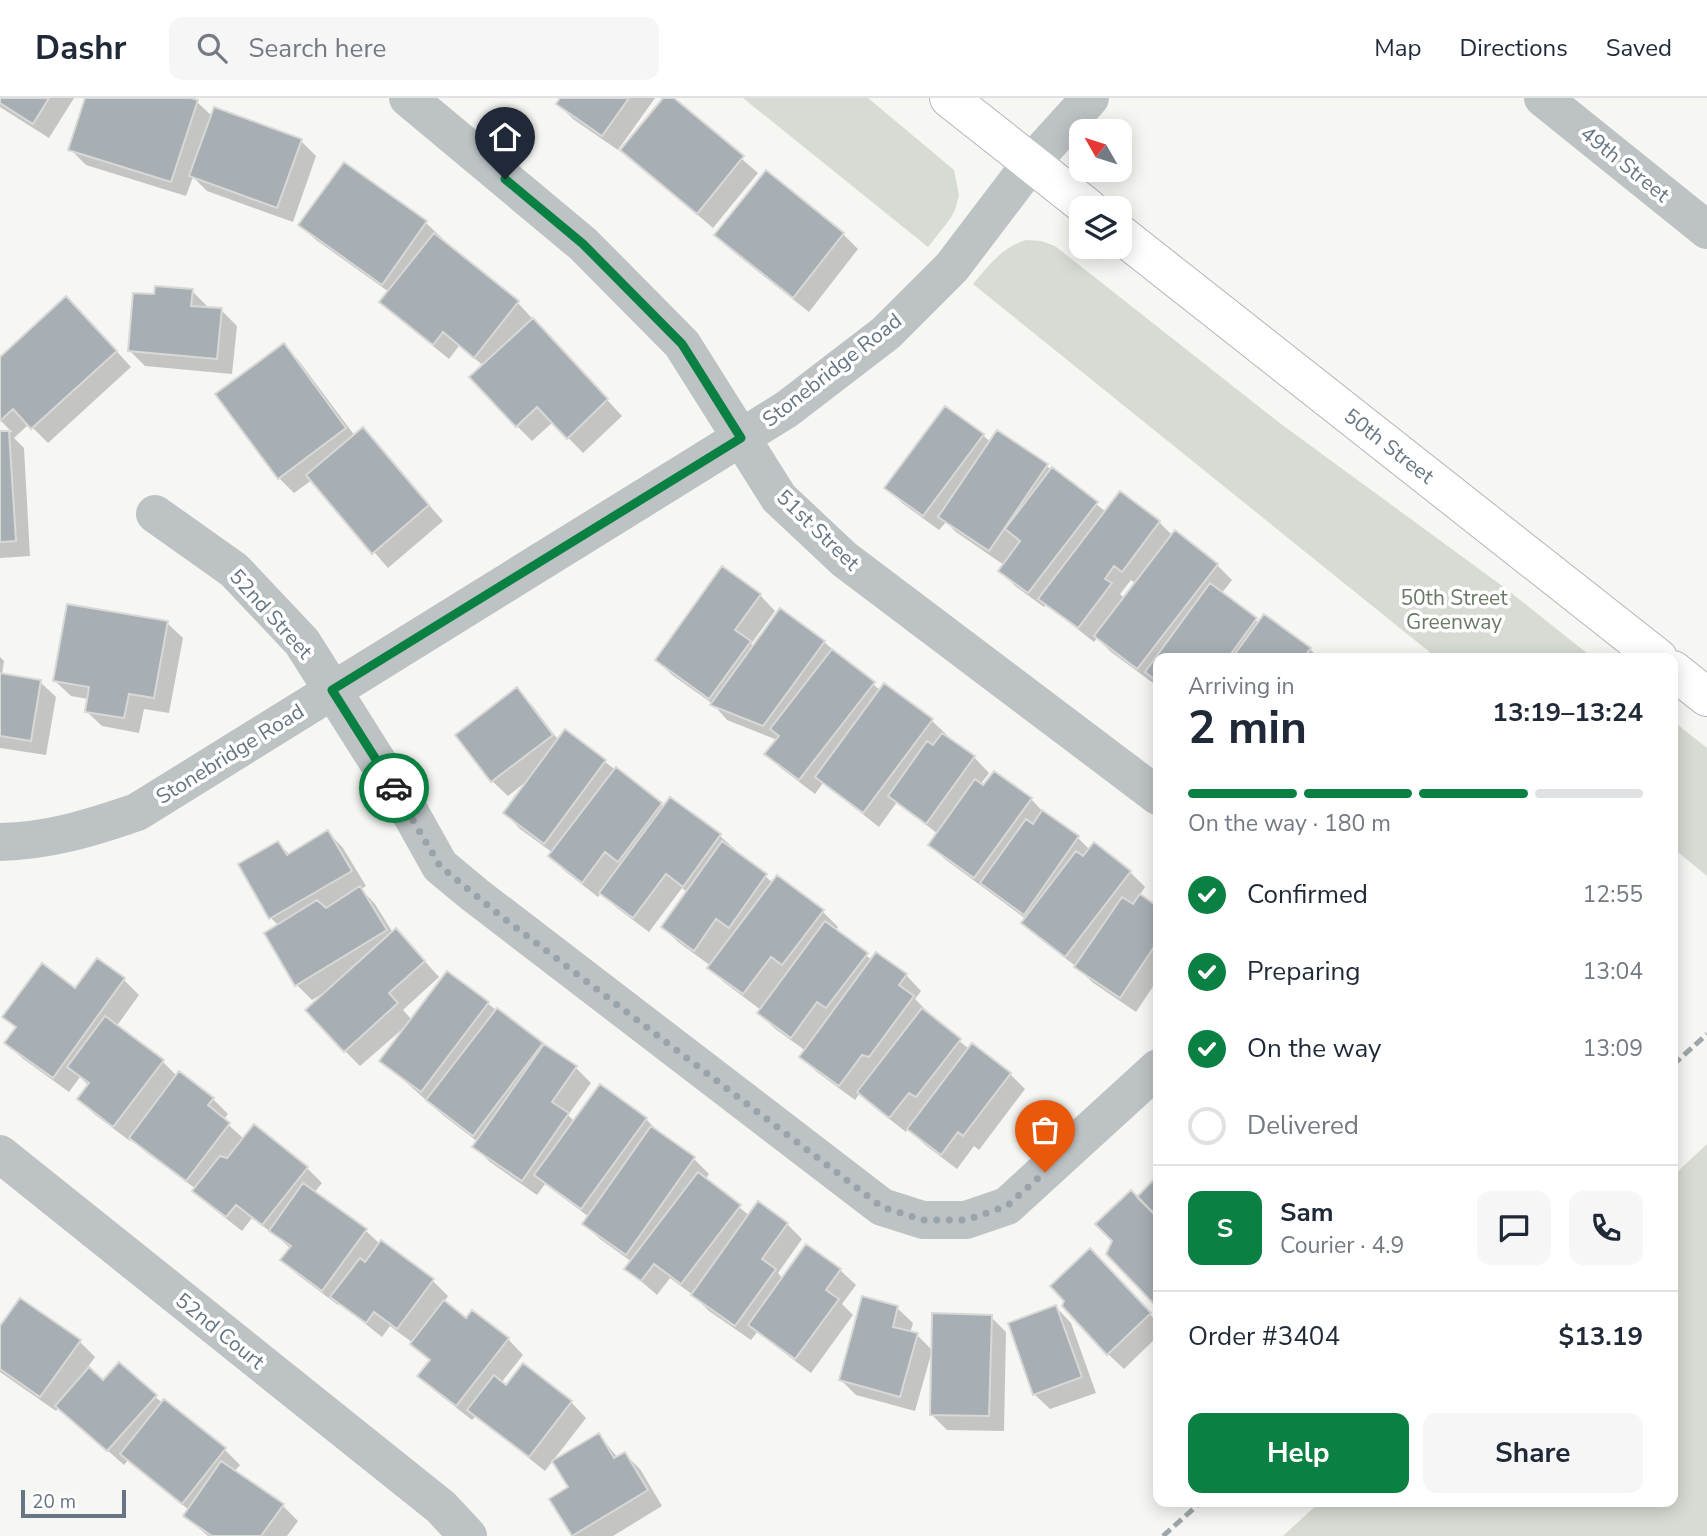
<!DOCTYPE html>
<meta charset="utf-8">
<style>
:root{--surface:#fff;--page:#f6f6f7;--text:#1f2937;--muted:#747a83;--line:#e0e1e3;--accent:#0b8043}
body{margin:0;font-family:"Nunito Sans",sans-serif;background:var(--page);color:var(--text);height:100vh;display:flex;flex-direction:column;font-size:26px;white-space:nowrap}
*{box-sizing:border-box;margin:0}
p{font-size:23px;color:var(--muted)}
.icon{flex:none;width:38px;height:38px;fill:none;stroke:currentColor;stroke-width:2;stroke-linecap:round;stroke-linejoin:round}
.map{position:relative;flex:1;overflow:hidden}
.drawer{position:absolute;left:1153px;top:555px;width:525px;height:854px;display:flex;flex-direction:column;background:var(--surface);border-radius:14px;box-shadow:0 4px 18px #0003}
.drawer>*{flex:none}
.needle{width:46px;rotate:309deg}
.tools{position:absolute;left:1069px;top:21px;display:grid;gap:14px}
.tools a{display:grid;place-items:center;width:63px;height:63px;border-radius:14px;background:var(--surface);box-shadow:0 4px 18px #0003;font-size:35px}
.scale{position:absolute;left:21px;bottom:18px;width:105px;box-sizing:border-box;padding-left:7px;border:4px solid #677683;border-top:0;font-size:19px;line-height:24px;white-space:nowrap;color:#677683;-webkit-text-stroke:5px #fff;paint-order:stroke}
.pin{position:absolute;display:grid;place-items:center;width:60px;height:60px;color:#fff;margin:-72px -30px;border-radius:50% 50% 50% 0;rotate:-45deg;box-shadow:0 0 7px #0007}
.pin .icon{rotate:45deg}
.courier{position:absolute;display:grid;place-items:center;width:70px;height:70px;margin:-35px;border:5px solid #0b8043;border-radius:50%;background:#fff;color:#222;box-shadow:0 2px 9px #0007}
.head em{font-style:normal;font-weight:700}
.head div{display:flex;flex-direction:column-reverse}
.head{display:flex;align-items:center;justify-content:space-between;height:119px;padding:0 35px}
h1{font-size:46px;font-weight:700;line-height:52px}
.bar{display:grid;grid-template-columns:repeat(4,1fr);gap:10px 7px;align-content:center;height:84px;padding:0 35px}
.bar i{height:9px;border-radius:5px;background:var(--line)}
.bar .active{background:var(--accent)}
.bar p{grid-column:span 4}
.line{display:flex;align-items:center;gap:18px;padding:0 35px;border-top:2px solid var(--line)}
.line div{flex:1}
.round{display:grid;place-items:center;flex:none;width:74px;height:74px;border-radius:14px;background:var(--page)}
ol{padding:0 35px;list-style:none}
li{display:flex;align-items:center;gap:21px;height:77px}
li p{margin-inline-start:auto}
li .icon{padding:7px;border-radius:50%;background:var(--accent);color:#fff;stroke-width:4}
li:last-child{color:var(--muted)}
li i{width:38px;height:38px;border:4px solid var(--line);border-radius:50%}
.action{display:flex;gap:14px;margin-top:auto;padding:14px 35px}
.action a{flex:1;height:80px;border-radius:14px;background:var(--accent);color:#fff;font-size:28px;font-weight:700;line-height:80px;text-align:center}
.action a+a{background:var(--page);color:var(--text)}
header{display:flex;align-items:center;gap:42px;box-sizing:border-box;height:98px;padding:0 35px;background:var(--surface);border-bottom:2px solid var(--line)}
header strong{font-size:33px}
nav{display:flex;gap:38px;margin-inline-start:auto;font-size:24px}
.search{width:490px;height:63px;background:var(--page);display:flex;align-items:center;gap:18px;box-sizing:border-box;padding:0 24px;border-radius:14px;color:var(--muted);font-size:26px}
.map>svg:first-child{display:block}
</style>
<header>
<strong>Dashr</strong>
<div class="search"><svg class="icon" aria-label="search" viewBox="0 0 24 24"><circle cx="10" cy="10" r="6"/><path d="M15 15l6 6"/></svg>Search here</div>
<nav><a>Map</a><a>Directions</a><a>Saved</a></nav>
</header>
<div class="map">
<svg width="1707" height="1438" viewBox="0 0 1707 1438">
<rect width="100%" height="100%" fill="#f6f6f3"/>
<path fill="#d6dbd3" d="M743,0H868L954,72L959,97L955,112L950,121L928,149Z
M1026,142L1041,143L1055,148L1281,326L1505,490L1593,560H1437L973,186C989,167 1001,150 1026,142Z
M1673,623L1707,650V778L1673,750Z
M1707,1046V1438H1283L1320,1404H1673V1078Z"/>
<path fill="#0003" fill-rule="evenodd" d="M0,0H74L49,40L0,9Z
M87,0H185L197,4L213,19L301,43L316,58L293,124L207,93L193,79L186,98L86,67L70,51Z
M562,0H655L618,52L573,21L558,6Z
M665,0H671L758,75L713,130L622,52Z
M344,66L426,125L442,140L440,142L518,205L622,318L583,355L553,324L532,343L517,328L484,268L459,248L449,261L397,219L381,203L389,194L316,142L300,127Z
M766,74L843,136L858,151L809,214L731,152L716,137Z
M192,193L207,208V211L221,212L237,228L232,276L145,268L130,253L156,198Z
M82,215L131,269L48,345L29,326L14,340L24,350L30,458L0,460V335L12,334L0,322V261Z
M284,248L299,263L355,338L363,331L443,423L388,470L312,382L294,395L279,380Z
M983,337L991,345L1052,371L1106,414L1120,395L1159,424L1173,438L1217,467L1232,482L1221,496L1259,525L1310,551L1319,560H1158V585L1155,582L1153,585L1111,554L1097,540L1094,544L1046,506L1044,509L1015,488L1000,472L1004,467L956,434L946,424L939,432L902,405L887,389ZM1131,482L1136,486L1125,501L1120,496Z
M723,471L760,497L775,513L751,546L754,549L780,513L824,544L881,593L931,622L947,637L946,639L974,659L989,675L980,687L1031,701L1046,717L1078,740L1090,752L1094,747L1130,774L1145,789L1139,798L1158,811V881L1136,914L1092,884L1078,870L1039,840L1023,825L1026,821L946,762L930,747L938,736L897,704L879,729L823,685L815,696L782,671L766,656L777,642L727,622L713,606L672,577L657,562Z
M167,525L183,540L169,615L144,611L139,635L102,628L86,613L88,601L71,598L55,583Z
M0,559L4,563L2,577L40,584L56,599L46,657L0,650Z
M517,592L532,607L559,643L566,634L664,709L670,701L720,738L773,785L822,813L838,829L835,833L872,862L906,877L921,893L915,901L928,914L927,916L969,951L1010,976L1025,991L979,1052L974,1048L957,1071L924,1046L908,1030L906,1034L874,1009L860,995L855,1002L817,974L801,959L806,953L774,930L759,914L761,912L725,885L709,870L711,868L678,844L663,829L687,794L682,790L649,834L617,810L601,795L598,799L566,774L550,758L553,755L520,731L505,715L527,683L508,698L492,683L457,637Z
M328,734L343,750L366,788L361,791L375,806L393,835L411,848L439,879L403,912L412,922L487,905L544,949L576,970L591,985L568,1017L575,1024L646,1021L661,1037L694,1061L709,1076L705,1082L750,1118L787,1126L802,1141L778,1175L783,1181L807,1148L840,1172L856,1187L842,1206L853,1217L811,1275L757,1234L751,1242L709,1213L693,1197L670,1180L657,1197L627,1171L632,1164L600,1141L584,1126L589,1119L545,1086L537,1097L490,1064L475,1049L478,1044L444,1018L382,963L407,927L360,968L345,953L325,897L324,895L312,902L297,887L279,828L271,820L278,745L290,757Z
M98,862L124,882L139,897L116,929L163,964L177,978L213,1001L228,1016L223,1022L244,1041L307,1070L322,1085L314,1095L366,1133L380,1146L381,1144L433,1183L448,1198L444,1204L467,1222L473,1214L508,1241L523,1257L501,1285L506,1289L523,1268L571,1304L586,1320L545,1373L476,1318L472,1322L435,1293L420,1278L431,1264L413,1245L390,1228L382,1239L339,1205L338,1207L298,1177L283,1162L291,1151L279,1140L252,1120L242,1133L210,1108L194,1093L196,1091L147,1055L132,1040L130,1043L94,1016L79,1001L89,988L80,979L69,994L22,960L7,945L17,931L4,919L76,892Z
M1158,1080V1208L1108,1155L1138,1100Z
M1106,1168L1158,1225V1238L1124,1271L1108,1256L1066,1203Z
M21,1202L80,1244L95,1259L87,1270L103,1284L155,1299L225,1352L240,1367L234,1374L283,1408L298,1423L287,1438H208L185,1418L189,1412L128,1362L124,1367L59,1309L56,1313L0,1274V1231Z
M1056,1209L1071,1225L1096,1295L1050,1311L1034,1296Z
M897,1210L913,1225L910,1235L917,1237L933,1253L991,1219L1006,1234L1004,1333L947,1332L932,1317V1253L915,1313L856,1297L841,1282Z
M599,1337L618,1360L625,1356L640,1371L662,1408L613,1438H574L552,1401L571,1390Z"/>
<path fill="#a7afb4" stroke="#d8d8d6" stroke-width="2" d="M0,0H49L33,26L0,5Z
M85,0H191L198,2L171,84L68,52Z
M560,0H629L602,38L556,6Z
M663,0H674L744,58L697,116L620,52Z
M214,9L302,41L277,110L189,78Z
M344,64L427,123L382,187L298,127Z
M766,72L844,135L793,200L714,137Z
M434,135L519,203L474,260L443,234L433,247L379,204Z
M155,188L193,191L191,208L222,210L217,261L128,253L133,195L154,196Z
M66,198L117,253L31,331L13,311L0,323V259Z
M533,220L608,301L567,341L537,309L516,329L469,279Z
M284,245L346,330L278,381L215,296Z
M945,308L984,336L923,418L884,390Z
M363,329L429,407L372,456L306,377Z
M997,332L1048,366L989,453L938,419Z
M0,333H9L16,443L0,444Z
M1052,369L1098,404L1028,495L998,473L1020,443L1005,431Z
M1120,393L1160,423L1122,474L1114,468L1105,481L1112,485L1078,530L1038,501Z
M1175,432L1218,466L1137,571L1094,538Z
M722,468L761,496L735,532L751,543L709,601L655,562Z
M1210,485L1257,520L1228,560H1158V584L1145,574Z
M67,506L168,523L154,600L129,596L124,620L85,614L89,589L53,583Z
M780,510L825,543L763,628L710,607Z
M1264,516L1311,550L1303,560H1232Z
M832,551L875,584L799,682L764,656L779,638L770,631Z
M0,575L41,582L31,643L0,638Z
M884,585L933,621L863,715L815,679Z
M517,589L553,637L491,684L455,637Z
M565,631L606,662L544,746L503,715Z
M942,635L975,658L926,726L888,698L927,643L933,647Z
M616,669L662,705L618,764L605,754L582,785L548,758Z
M994,673L1032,700L974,780L928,747L975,681L983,687Z
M670,699L721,736L683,789L666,776L633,820L599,795Z
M1042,712L1079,738L1024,817L980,785L1026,721L1033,726Z
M328,732L352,773L269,821L238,766L278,743L287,757Z
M722,743L767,776L729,830L716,821L694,853L661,829Z
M1094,744L1131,773L1065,859L1021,825L1076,753L1083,758Z
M777,777L824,812L782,867L771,859L743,896L707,870Z
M360,788L387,832L295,888L264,835L317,802L326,810Z
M1140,796L1158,809V843L1120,900L1074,869L1122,799L1133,806Z
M825,823L868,855L826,910L817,904L791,940L757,915Z
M396,830L425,863L389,895L398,905L344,954L305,912Z
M876,854L907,876L899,887L914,898L869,959L862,957L839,988L799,959Z
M97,860L125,880L53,980L4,945L16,929L2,919L42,865L75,890Z
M447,873L489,904L421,994L379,963Z
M497,910L543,945L473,1038L426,1002Z
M922,910L961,941L916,999L909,995L889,1020L857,994Z
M105,918L164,962L113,1029L77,1001L89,985L67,969Z
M972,945L1011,975L963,1038L958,1034L941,1057L907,1031Z
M544,946L577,968L552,1004L569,1015L522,1083L472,1049Z
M179,973L214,1000L208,1007L230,1025L186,1083L129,1040Z
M600,986L647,1020L581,1111L534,1077Z
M254,1026L308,1069L262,1127L236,1107L226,1119L192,1093L220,1058L227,1060Z
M651,1028L695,1059L626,1157L582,1126Z
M698,1074L741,1107L681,1186L654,1166L641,1183L624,1171Z
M1158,1077V1120L1137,1099Z
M303,1085L367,1131L322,1193L280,1162L291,1148L269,1133Z
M1131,1092L1158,1120V1202L1154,1206L1106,1156L1112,1143L1095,1126Z
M758,1103L788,1125L762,1161L776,1171L735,1228L691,1197Z
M381,1142L434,1181L397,1231L374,1214L366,1225L330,1199L360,1160L365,1164Z
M806,1146L841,1171L826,1192L839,1201L795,1261L748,1227Z
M1090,1150L1151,1215L1107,1257L1062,1208L1064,1203L1050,1188Z
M862,1198L898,1208L893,1229L918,1235L900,1299L839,1282Z
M20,1200L81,1242L40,1299L0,1271V1228Z
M444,1202L466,1220L472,1212L509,1240L456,1308L417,1278L430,1262L410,1246Z
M1056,1207L1082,1279L1033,1297L1008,1225Z
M932,1215L992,1217L989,1318L930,1317Z
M119,1264L157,1297L107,1353L55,1308L89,1269L103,1282Z
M523,1265L572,1303L529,1359L467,1312L494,1277L506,1287Z
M164,1301L226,1350L182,1406L120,1356Z
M599,1335L614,1360L625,1354L648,1392L572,1438L549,1401L568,1389L552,1363Z
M221,1363L284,1406L261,1438H212L183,1418Z"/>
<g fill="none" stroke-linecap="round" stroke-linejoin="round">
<g stroke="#b1b6ba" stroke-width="40">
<path id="major" d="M949,0L1088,110
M1120,136L1658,560
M1673,572L1707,599"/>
</g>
<path stroke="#bdc2c5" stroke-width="38" d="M408,0L583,146L682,246L779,400L844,461L1158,698
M1543,0L1707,132
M155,416L234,472L302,544L412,718L440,768L475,797L882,1109L923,1122H966L1007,1108L1158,970
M0,744C48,743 91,730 137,714L787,311L886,235L952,169L1031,65L1090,0
M0,1056L441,1409L468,1438"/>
<use href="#major" stroke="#fff" stroke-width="38"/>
<path stroke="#9fa6ab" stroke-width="5" stroke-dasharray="10 5" stroke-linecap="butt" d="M1673,967L1707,936
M1163,1438L1201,1404"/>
</g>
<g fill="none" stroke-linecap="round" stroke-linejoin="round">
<path stroke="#99a3aa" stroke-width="7" stroke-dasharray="0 12.6" d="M394,690L440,768L497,815L882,1109L923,1122H966L1007,1108L1045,1074"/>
<path stroke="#0b8043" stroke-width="9" d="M394,690L332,592L741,340L682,246L583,146L505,81"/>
</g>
<g text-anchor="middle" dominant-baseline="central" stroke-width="7" stroke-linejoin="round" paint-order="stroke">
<g font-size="21" fill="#677683" stroke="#fff">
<text transform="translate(1625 66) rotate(39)">49th Street</text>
<text transform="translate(832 272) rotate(-38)">Stonebridge Road</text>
<text transform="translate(1389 348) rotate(38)">50th Street</text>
<text transform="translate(818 432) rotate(44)">51st Street</text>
<text transform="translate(271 516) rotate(48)">52nd Street</text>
<text transform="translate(230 656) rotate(-32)">Stonebridge Road</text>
<text transform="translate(220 1233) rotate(39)">52nd Court</text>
</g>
<g font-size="21" fill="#6a7a66" stroke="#fff">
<text x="1454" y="500">50th Street<tspan x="1454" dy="24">Greenway</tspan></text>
</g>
</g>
</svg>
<div class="tools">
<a><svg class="needle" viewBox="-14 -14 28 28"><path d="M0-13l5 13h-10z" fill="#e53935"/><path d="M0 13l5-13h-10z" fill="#747a83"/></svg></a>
<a><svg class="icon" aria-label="layers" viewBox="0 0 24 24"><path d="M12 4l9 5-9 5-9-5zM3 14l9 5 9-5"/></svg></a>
</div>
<div class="scale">20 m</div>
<div class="pin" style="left:1045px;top:1074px;background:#ea580c"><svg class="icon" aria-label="bag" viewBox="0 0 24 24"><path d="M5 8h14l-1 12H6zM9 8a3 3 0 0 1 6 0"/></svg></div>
<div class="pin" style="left:505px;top:81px;background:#1f2937"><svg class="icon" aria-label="home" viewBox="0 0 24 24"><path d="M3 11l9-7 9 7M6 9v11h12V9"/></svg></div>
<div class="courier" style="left:394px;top:690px"><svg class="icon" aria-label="car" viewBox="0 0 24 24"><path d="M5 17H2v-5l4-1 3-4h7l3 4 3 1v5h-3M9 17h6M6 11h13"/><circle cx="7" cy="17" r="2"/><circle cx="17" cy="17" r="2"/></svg></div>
<section class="drawer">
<div class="head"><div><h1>2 min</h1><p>Arriving in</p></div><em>13:19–13:24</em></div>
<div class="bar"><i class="active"></i><i class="active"></i><i class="active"></i><i></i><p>On the way · 180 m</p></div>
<ol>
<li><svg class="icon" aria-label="check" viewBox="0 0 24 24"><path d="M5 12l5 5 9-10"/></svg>Confirmed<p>12:55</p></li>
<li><svg class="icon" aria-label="check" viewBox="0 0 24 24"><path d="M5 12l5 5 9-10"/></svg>Preparing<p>13:04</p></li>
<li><svg class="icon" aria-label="check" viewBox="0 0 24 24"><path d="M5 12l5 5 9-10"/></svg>On the way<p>13:09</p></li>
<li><i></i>Delivered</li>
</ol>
<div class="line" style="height:126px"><b class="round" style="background:var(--accent);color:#fff">S</b><div><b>Sam</b><p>Courier · 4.9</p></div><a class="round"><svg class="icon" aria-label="chat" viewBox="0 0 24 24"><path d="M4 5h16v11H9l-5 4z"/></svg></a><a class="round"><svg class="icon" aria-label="phone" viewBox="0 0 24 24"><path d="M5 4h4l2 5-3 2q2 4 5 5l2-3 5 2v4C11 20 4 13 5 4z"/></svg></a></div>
<div class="line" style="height:91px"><div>Order #3404</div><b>$13.19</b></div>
<div class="action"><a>Help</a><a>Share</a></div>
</section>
</div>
